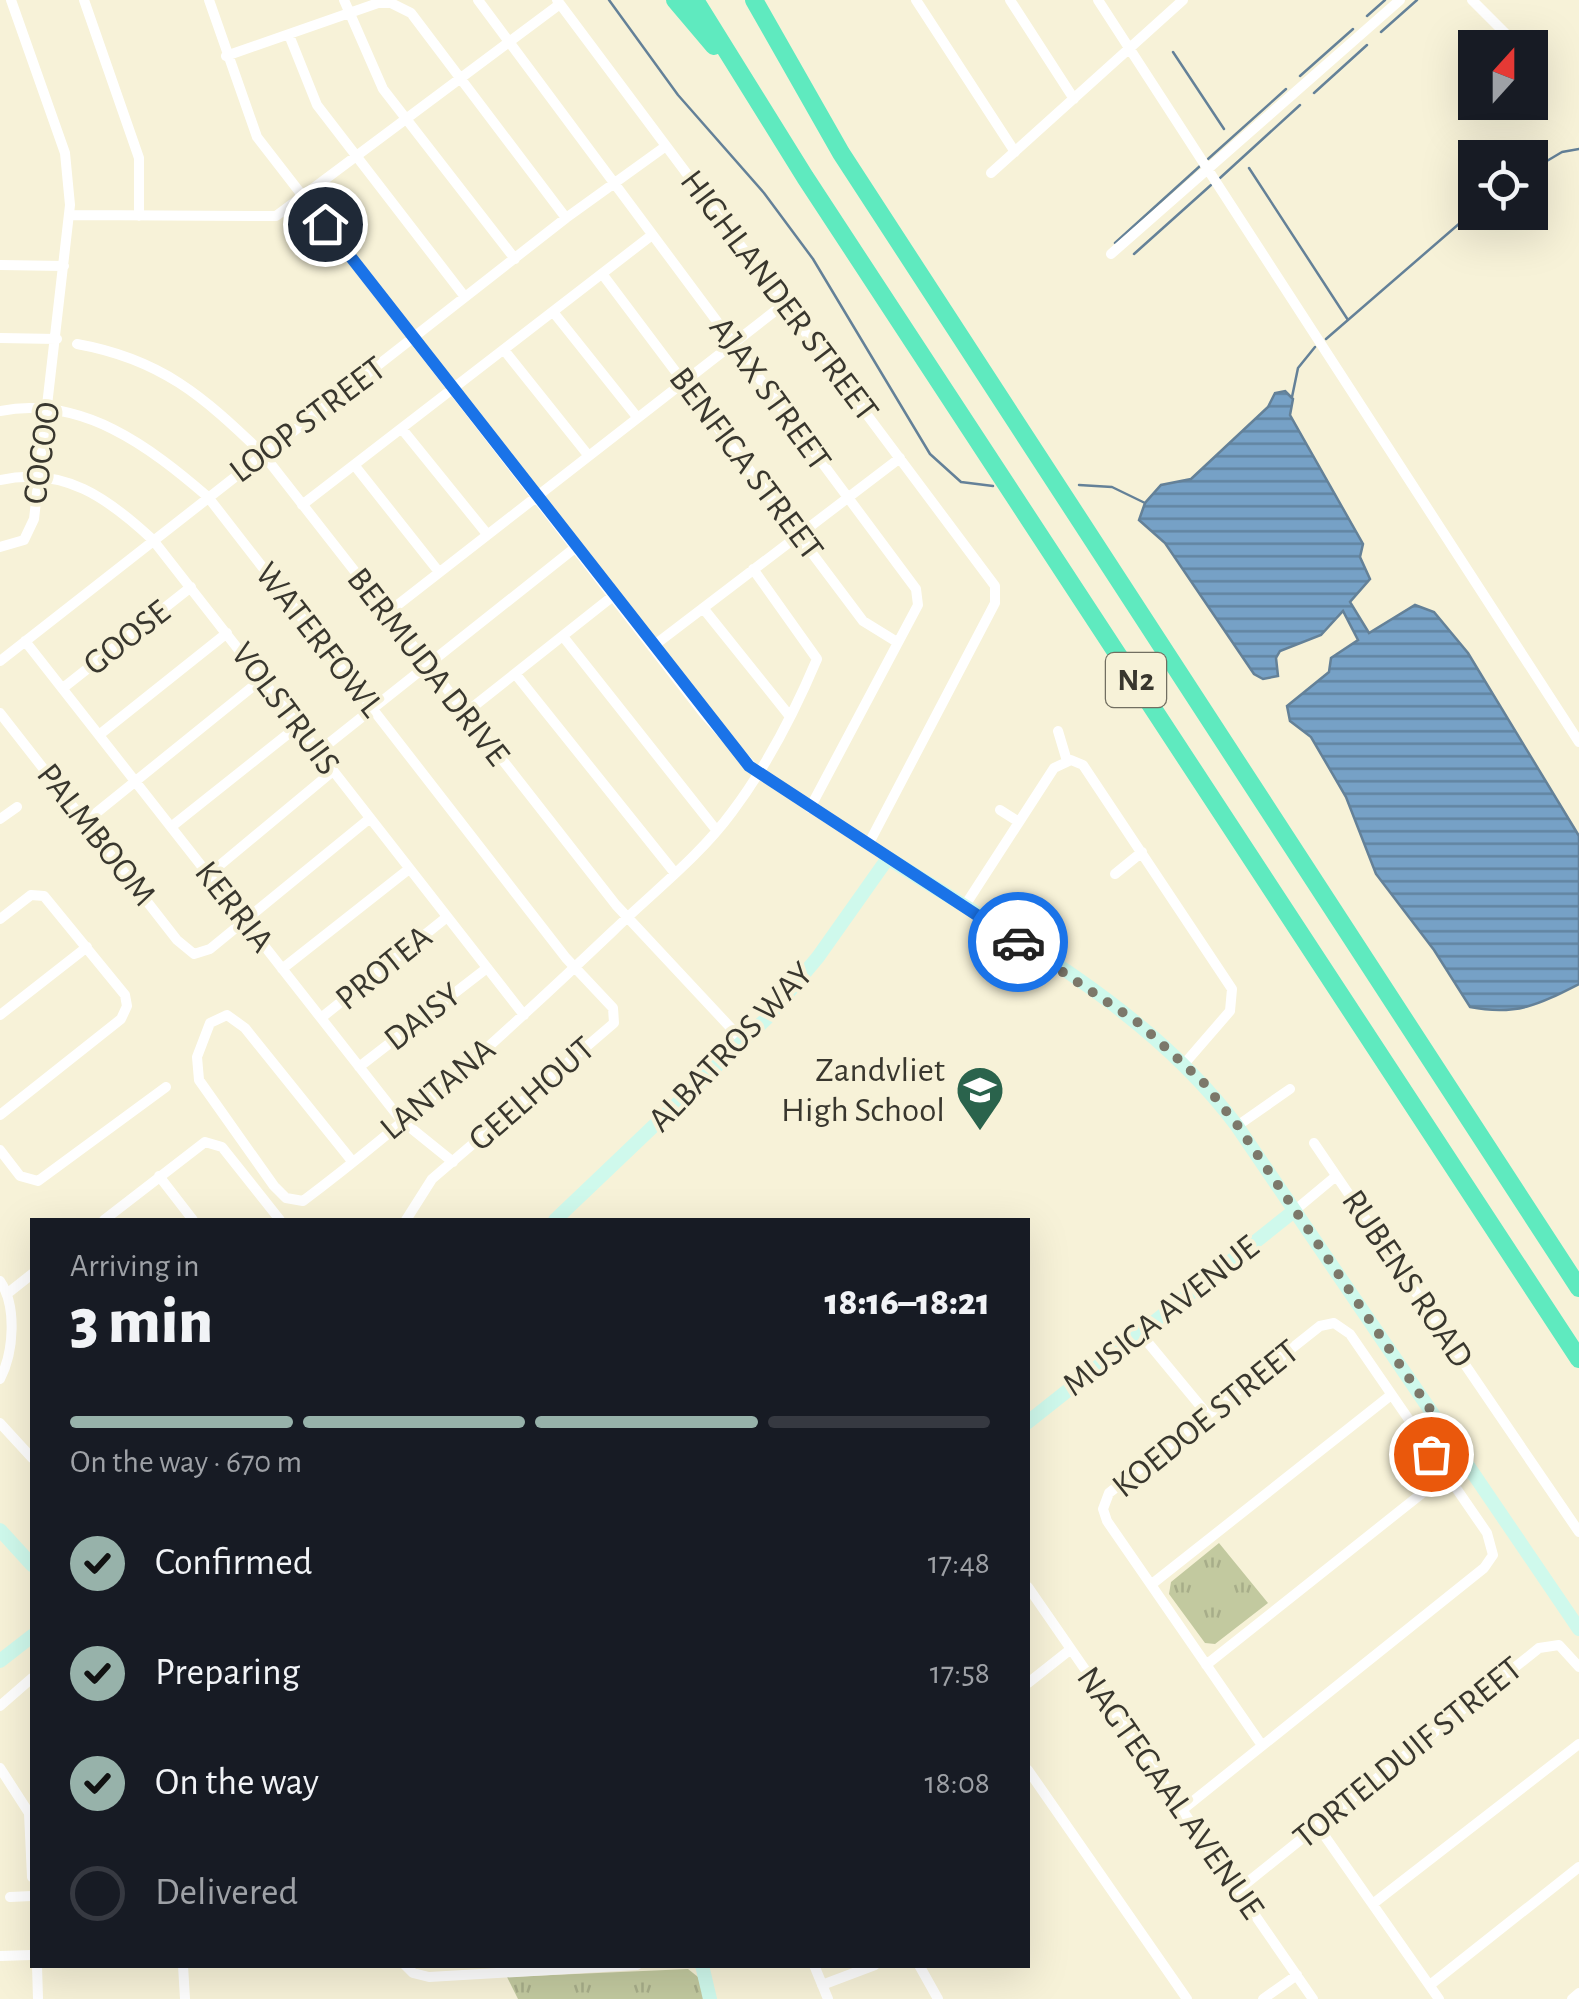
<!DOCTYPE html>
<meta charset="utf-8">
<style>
:root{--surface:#171b24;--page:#20242c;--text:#f1f3f6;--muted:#9ea1a6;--line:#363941;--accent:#97b2aa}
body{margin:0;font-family:"Alegreya Sans",sans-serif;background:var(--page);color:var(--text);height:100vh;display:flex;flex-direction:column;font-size:38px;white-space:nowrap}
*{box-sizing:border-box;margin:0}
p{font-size:32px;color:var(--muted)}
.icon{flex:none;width:55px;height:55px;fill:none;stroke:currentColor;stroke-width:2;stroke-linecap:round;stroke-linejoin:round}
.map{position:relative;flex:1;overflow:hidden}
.side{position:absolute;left:30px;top:1218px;width:1000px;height:750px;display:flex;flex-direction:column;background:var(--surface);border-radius:0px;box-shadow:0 10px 40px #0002}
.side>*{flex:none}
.needle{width:65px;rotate:21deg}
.buttons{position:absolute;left:1458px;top:30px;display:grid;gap:20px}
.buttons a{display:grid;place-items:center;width:90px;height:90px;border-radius:0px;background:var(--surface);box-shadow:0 10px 40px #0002;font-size:50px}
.pin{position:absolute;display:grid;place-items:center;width:85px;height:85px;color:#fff;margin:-42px;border:5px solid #fff;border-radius:50%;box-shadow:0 2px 10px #0007}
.courier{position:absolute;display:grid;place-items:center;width:100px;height:100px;margin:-50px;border:8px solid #1a73e8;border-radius:50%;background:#fff;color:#222;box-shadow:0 2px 12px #0007}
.summary em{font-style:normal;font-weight:800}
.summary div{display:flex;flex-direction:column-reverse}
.summary{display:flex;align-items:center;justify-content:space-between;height:170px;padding:0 40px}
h1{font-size:65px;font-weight:800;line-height:75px}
.bar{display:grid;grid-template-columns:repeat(4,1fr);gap:15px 10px;align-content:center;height:120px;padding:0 40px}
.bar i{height:12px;border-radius:8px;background:var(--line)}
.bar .selected{background:var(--accent)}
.bar p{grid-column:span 4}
ol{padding:0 40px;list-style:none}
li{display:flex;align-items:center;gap:30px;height:110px}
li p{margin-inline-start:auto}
li .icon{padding:10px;border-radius:50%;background:var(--accent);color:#111;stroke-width:4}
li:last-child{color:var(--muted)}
li i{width:55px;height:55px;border:5px solid var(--line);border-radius:50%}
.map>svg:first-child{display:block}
</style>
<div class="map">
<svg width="1579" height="1999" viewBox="0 0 1579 1999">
<defs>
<pattern id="park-tufts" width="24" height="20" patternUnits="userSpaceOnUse" patternTransform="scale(2.5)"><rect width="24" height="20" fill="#c2c99f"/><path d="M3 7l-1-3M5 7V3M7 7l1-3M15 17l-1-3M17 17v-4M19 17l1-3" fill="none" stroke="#a7ad89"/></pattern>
<pattern id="water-rules" width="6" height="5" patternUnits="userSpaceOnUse" patternTransform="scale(2.5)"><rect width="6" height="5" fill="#76a1c6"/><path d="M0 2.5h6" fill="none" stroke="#6284a1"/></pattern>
</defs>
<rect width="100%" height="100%" fill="#f7f2d8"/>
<path fill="url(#park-tufts)" d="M1219,1543L1268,1603L1215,1644L1205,1643L1169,1594L1171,1582Z
M688,1969L698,1977L705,1999H518L507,1977Z"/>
<path fill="url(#water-rules)" stroke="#648198" stroke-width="2.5" d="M1285,391L1293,399L1290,415L1363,544L1360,557L1370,579L1350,602L1369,633L1415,605L1434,612L1468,653L1579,836V984C1538,1005 1516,1016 1470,1007L1434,950L1376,874L1346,797L1311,737L1290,721L1287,706L1329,672L1331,658L1358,640L1343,611L1321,635L1280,651L1276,658L1278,676L1263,679L1254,674L1165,543L1139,520L1145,503L1161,485L1191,479L1268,407L1275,393Z"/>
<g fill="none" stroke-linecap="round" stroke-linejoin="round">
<path stroke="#648198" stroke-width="2.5" d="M609,0L678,95L764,193L813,259L930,454L961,482L993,486
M1367,16L1385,0
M1381,32L1417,0
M1173,52L1224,129
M1300,76L1353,29
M1314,93L1367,45
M1208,159L1286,89
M1249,168L1348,320
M1530,171L1562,152L1579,149
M1220,178L1300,105
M1115,243L1200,166
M1134,254L1211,185
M1326,339L1475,210
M1292,397L1298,368L1315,347
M1079,485L1112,487L1145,503"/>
<path stroke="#fff" stroke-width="10" d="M84,0L139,158V216
M209,0L257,137L705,715L758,773L888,858
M344,0L383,89L515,259
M478,0L916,589L918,605L810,808
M557,0L995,586V603L868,845
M916,0L1015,152
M1010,0L1074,99
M1098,0L1579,742
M1472,0L1520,48
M289,35L317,105L465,297
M226,56L378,3H391L411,13L566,218
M991,173L1183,0
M70,215L276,216L560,4
M1111,254L1400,0
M0,265L64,266
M603,275L863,621L897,642
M554,313L637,417
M0,338L57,339
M77,344C161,359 203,396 263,454L616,905L744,1042
M504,350L588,455
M0,411C82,395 150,447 208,497L566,958L613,1008L614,1023L432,1179L406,1220
M402,429L487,534
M355,466L439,572
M0,480C64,466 108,498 153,540L524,1015
M302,505L652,235
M0,547L24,540L34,519L70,205L65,153L11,0
M703,608L788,714
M386,614L784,304
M565,639L717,831
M25,641L401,1120L453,1162
M652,647L900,458
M0,661L566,218L666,146
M517,676L674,872
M63,688L191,587
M0,713L177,940L194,954L210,949L369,819
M464,714L613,596
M1058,731L1067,761
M99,735L227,633
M318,752L576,547
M1000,810L1019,822
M0,819L17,807
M85,822L262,679
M171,827L298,726
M1115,874L1142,852
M208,875L333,771
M964,907L1054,768L1071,760L1083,765L1232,989L1230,1011L1185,1063
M0,919L31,895L44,896L125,995L127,1006L121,1019L0,1115
M282,969L409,869
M0,1015L87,947
M321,1018L447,917
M359,1067L487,968
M1237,1126L1290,1089
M1314,1143L1579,1532
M0,1150L20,1176L38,1181L166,1087
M352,1161L245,1028L227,1015L210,1023L197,1057L199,1080L274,1186L286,1198L303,1201C412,1119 514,1025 613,931C653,892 699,857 732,812C766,767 795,711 817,659L753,569
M159,1176L193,1220
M1294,1211L1336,1176
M104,1220L205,1142L222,1147L280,1220
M0,1281C17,1306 14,1352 0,1379
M8,1293L32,1274
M1140,1333L1207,1414
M0,1423L32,1458
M1152,1584L1391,1395
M1028,1587L1313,1999
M1206,1665L1445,1475
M1028,1683L1071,1649
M0,1706L32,1678
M0,1768L29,1813L32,1877
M1028,1770L1187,1999
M1182,1810L1484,1568L1493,1555L1487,1533L1350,1334L1334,1323L1320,1326L1109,1493L1103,1509L1107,1521L1261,1744
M1317,1825L1439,1999
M1238,1890L1539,1648L1559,1645L1579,1667
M10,1897L32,1896
M1374,1903L1579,1744
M0,1956L32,1955
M37,1965L38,1999
M183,1965L185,1999
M405,1965L413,1973L429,1977L637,1965
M814,1965L828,1999
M919,1965L938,1999
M822,1985L875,1965
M1430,1985L1579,1867
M1263,1999L1297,1975
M1572,1999L1579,1993"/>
<path stroke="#cff9ec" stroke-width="14" d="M555,1220L766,1019L818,957L888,858C1011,937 1148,1007 1237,1126L1579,1629
M1028,1422L1294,1211
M0,1530L32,1565
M0,1661L32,1636
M702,1965L710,1999"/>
<path stroke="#5feabf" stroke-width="18" d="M675,0L714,46
M695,0L805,177L1579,1359
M754,0L841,153L1579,1288"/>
</g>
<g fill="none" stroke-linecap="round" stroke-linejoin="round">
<path stroke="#7c786a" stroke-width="10" stroke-dasharray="0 18" d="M1018,942L1140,1024L1203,1082L1238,1126L1436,1418L1418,1434L1431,1454"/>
<path stroke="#1a73e8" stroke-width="12" d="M325,224L749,766L1018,942"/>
</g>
<defs>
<g id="school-pin" transform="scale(2.5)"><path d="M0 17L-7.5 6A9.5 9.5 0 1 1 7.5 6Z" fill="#2a634c" stroke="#f7f2d8"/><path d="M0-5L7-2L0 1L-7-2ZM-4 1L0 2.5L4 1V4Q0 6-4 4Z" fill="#fff"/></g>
</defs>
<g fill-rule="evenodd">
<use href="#school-pin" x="980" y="1090"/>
</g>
<g text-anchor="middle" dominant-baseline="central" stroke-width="8" stroke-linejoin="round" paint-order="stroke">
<rect fill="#f7f2d8" stroke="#726f61" stroke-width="2.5" x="1106" y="653" width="60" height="54" rx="8"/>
<g font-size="32" font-weight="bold" fill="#39372e">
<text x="1136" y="680">N2</text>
</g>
<g font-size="35" fill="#39372e" stroke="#f7f2d8">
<text transform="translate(779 296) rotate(53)">HIGHLANDER STREET</text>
<text transform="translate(770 394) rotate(54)">AJAX STREET</text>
<text transform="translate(308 420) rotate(-37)">LOOP STREET</text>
<text transform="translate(42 453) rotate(-82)">COCOO</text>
<text transform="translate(746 464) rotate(53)">BENFICA STREET</text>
<text transform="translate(127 638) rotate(-38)">GOOSE</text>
<text transform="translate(319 640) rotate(52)">WATERFOWL</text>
<text transform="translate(428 667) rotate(52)">BERMUDA DRIVE</text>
<text transform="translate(285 709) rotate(53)">VOLSTRUIS</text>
<text transform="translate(96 835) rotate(52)">PALMBOOM</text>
<text transform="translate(234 907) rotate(52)">KERRIA</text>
<text transform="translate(384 968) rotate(-39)">PROTEA</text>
<text transform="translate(423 1017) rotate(-38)">DAISY</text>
<text transform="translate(731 1047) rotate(-46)">ALBATROS WAY</text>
<text transform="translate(438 1089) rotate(-40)">LANTANA</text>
<text transform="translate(532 1094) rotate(-41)">GEELHOUT</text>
<text transform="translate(1407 1279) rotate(56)">RUBENS ROAD</text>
<text transform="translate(1161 1316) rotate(-38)">MUSICA AVENUE</text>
<text transform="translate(1206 1419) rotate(-39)">KOEDOE STREET</text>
<text transform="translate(1408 1753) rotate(-39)">TORTELDUIF STREET</text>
<text transform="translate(1170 1793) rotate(55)">NAGTEGAAL AVENUE</text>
</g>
<g font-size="35" fill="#39372e" stroke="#f7f2d8" text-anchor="end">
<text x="945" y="1070">Zandvliet<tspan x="945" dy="40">High School</tspan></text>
</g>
</g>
</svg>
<div class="buttons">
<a><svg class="needle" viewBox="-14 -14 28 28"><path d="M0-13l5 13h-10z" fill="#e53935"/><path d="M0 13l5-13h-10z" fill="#9ea1a6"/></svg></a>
<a><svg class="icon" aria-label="locate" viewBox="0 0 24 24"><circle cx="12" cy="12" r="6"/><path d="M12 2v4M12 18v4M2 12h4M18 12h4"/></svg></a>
</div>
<div class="pin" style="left:1431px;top:1454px;background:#ea580c"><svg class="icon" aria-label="bag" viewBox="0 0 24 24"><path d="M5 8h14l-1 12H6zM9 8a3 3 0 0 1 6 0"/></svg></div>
<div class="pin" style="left:325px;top:224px;background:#1f2937"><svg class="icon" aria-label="home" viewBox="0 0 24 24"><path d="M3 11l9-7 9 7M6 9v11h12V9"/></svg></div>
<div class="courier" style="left:1018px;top:942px"><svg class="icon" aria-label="car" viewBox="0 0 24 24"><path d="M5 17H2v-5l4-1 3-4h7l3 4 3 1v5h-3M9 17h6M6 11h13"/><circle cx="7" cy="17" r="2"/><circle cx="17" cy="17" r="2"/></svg></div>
<section class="side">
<div class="summary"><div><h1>3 min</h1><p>Arriving in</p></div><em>18:16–18:21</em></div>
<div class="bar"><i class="selected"></i><i class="selected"></i><i class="selected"></i><i></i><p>On the way · 670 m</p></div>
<ol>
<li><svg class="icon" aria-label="check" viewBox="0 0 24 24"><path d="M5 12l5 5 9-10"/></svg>Confirmed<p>17:48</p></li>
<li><svg class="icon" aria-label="check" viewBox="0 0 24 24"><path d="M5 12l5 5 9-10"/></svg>Preparing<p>17:58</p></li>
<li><svg class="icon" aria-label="check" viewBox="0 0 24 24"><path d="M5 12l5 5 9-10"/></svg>On the way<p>18:08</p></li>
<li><i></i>Delivered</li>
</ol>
</section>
</div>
